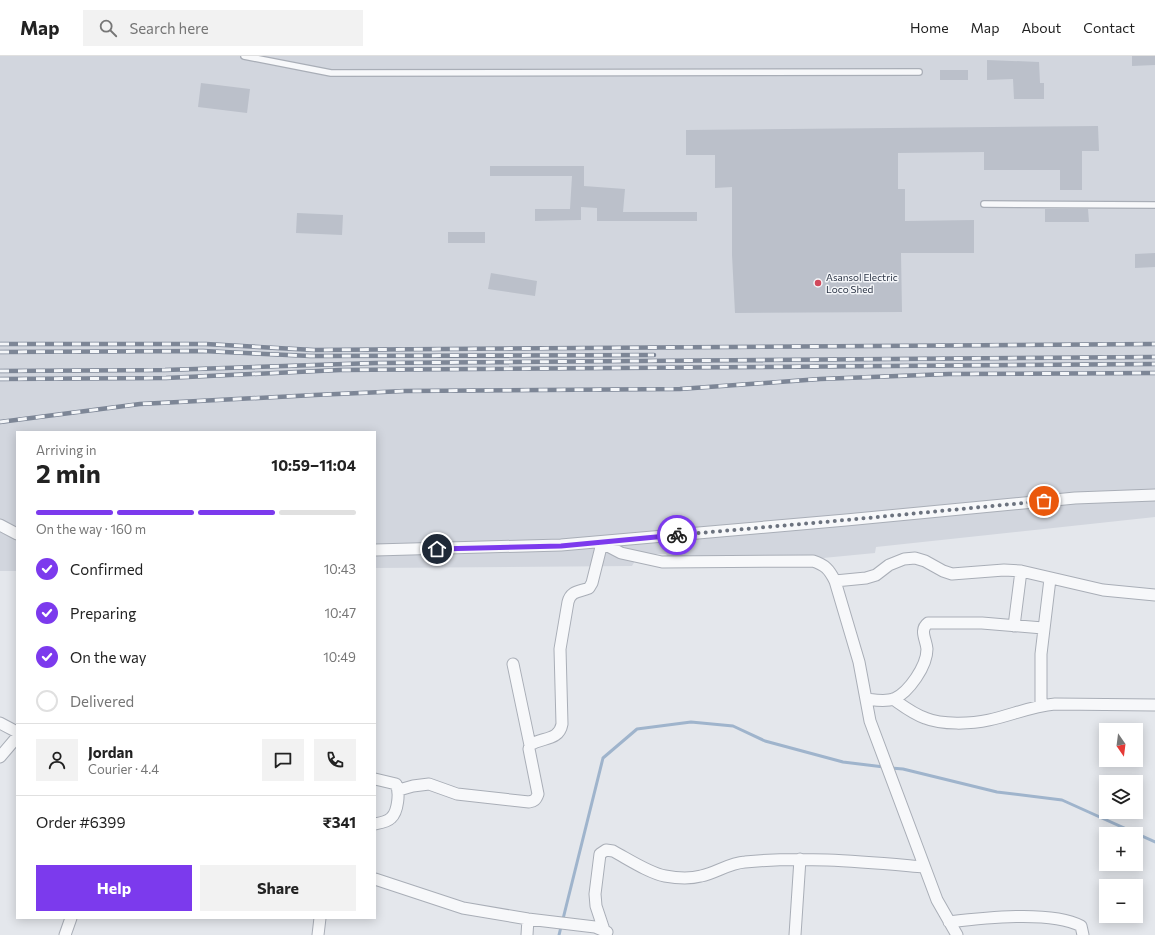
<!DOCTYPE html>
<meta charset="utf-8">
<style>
:root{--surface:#fff;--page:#f2f2f2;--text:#222;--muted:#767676;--line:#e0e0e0;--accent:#7c3aed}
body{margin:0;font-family:Commissioner,sans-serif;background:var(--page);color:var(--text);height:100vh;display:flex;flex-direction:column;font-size:15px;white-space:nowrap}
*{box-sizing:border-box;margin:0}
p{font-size:13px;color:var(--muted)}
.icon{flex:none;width:22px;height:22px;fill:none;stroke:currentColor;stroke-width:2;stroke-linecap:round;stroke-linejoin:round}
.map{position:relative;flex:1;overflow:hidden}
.sheet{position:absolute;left:16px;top:375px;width:360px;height:488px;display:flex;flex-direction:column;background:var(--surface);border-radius:0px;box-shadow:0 2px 10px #0003}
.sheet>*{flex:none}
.needle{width:26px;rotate:166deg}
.tools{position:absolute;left:1099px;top:667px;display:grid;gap:8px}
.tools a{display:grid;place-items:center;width:44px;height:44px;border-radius:0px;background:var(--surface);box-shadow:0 2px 10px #0003;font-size:20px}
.pin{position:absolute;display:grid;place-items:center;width:34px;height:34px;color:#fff;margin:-17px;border:2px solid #fff;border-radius:50%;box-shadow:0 1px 4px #0007}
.courier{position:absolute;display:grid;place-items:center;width:40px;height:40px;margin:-20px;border:3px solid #7c3aed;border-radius:50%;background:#fff;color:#222;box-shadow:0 1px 5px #0007}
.overview em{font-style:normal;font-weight:700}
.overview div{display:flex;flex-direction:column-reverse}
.overview{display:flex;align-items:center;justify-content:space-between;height:68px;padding:0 20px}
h1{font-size:26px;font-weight:700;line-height:30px}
.bar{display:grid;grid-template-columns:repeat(4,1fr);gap:6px 4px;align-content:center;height:48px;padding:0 20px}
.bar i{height:5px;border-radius:3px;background:var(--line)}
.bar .current{background:var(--accent)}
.bar p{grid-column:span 4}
.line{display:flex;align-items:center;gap:10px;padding:0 20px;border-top:1px solid var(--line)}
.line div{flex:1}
.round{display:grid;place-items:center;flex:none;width:42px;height:42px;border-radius:0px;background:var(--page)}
ol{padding:0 20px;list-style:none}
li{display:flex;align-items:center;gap:12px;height:44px}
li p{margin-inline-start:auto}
li .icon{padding:4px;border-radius:50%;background:var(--accent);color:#fff;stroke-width:4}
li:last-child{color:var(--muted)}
li i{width:22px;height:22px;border:2px solid var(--line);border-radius:50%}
.action{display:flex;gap:8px;margin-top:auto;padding:8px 20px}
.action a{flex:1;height:46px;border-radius:0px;background:var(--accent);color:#fff;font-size:16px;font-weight:700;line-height:46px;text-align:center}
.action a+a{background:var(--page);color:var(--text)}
header{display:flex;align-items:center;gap:24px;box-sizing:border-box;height:56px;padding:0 20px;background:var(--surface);border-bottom:1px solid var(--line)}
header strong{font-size:19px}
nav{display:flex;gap:22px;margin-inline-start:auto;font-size:14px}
.search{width:280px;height:36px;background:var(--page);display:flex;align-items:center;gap:10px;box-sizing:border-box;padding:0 14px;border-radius:0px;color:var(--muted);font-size:15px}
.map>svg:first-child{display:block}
</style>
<header>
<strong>Map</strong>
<div class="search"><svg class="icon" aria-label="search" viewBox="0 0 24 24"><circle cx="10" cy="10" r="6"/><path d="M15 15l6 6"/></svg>Search here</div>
<nav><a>Home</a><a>Map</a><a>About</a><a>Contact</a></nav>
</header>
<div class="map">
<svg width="1155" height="879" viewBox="0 0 1155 879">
<rect width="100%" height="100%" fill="#e4e7ec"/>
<path fill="#d2d6de" d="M0,0H1155V461L876,491L875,497L823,502L673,508L666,498H639L632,510L375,512V376H17V515H0Z"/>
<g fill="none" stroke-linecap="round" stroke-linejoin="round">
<path stroke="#9fb4cc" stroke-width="3" d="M891,712L903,713L997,736L1062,744L1155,786
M559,879L603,702L637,673L691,666L733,670L765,685L843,706L884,711"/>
</g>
<path fill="#bbc0ca" d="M1132,0H1155V9L1132,10Z
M987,4L1039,6L1040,27H1044V43H1014L1013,23L987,24Z
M940,14H968V24H940Z
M201,27L250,33L247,57L198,51Z
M1098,70L1099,95H1082V134H1060V114H984V96L898,97V133H905V165L974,164V197H901L902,256L735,257L732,199V131L715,132V99H686V74Z
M490,110H584V130L625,133L623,156H697V165H597V152L581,151V164L535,165V153H570L572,120H490Z
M1045,153H1088L1089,166H1045Z
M297,157L343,159L342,179L296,177Z
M448,176H485V187H448Z
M1155,197V211L1135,212V198Z
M491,217L537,225L535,240L488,233Z"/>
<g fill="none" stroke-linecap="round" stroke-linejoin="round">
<g stroke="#a9aeb7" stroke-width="8">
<path id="service" d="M244,0L331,17L919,16
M984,148L1155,149"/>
</g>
<g stroke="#a9aeb7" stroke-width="13">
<path id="minor" d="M0,469L17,478
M375,494L561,489L846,464L1075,442L1155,439
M835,525L866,522L876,519L889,509L904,503L915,502L925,505L943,515L952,518L1004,514L1021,515L1103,534L1155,539
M1014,570L1021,515
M513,608L530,689
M866,643C875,644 885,646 894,643C909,636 927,610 927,593C926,583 919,574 928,567H982L1043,572
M893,643C903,650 913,658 925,662C942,669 971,668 989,664C1012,659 1032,650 1055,648L1155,649
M1041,649V598L1050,523
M0,667L17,676
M0,701L17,681
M375,723L396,728C400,736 398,756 391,762C387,766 380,767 375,768
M399,734L413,730L429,728L457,738L529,746C534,745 536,744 538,738L529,693L530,689C542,681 559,685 562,668L560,593L568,546C571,534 580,536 589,532L592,527L602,487L621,497L662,506L813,505C825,509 829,513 835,525L859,606L870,665L876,681L937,844L957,879
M375,823L463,852L528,863L595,871L607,876
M949,866C982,862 1051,854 1081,870L1083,879
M604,874L596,850L595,838L600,798L606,794L613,795C628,803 649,817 665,820C676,822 690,823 701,820C716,817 729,807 745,806C805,800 864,806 924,811
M65,879L71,862
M318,879L320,862
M527,879L528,863
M795,879L800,803"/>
</g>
<use href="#service" stroke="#f7f8fa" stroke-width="5.5"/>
<use href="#minor" stroke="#f7f8fa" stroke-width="11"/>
<g stroke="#7d8696" stroke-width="4.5">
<path id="rail" d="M0,288H206L314,294L1155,288
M0,296L203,295L310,300L654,299
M0,315L165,314L375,307L1155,301
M0,323L166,322L340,314L1155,308
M0,366L140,348L315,339L405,335L680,333L820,323L949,318L1155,317"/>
</g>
<use href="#rail" stroke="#f4f6f9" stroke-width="3" stroke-dasharray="9" stroke-linecap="butt"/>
</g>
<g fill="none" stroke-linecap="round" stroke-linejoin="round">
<path stroke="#6c737f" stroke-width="4" stroke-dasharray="0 7.2" d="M677,479L846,464L1044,445"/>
<path stroke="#7c3aed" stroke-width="5" d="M437,493L561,490L677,479"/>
</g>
<circle fill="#d1495b" stroke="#f4f6f9" stroke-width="1.5" cx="818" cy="227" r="4"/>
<g text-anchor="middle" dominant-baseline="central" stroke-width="3" stroke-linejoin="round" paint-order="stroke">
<g font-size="10" fill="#2b3445" stroke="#f4f6f9" text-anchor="start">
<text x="826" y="221">Asansol Electric<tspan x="826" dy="12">Loco Shed</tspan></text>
</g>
</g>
</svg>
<div class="tools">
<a><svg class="needle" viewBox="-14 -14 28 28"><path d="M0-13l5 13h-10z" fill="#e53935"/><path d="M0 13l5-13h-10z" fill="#767676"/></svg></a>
<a><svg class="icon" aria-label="layers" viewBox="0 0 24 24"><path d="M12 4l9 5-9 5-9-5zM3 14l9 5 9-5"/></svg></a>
<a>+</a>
<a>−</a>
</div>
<div class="pin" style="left:1044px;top:445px;background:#ea580c"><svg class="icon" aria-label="bag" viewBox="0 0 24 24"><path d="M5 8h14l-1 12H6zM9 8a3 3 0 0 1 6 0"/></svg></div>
<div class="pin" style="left:437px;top:493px;background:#1f2937"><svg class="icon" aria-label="home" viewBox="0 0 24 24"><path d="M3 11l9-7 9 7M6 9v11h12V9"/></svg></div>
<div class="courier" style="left:677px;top:479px"><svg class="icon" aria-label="bike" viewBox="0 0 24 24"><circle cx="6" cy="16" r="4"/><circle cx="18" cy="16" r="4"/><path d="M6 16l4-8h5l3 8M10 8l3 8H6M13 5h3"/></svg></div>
<section class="sheet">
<div class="overview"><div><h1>2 min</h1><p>Arriving in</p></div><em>10:59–11:04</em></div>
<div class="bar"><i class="current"></i><i class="current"></i><i class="current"></i><i></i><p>On the way · 160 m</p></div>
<ol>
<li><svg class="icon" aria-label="check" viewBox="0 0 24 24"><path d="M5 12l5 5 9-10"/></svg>Confirmed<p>10:43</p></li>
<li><svg class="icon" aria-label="check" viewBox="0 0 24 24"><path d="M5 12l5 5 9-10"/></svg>Preparing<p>10:47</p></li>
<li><svg class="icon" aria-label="check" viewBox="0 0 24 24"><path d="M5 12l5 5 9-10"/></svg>On the way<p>10:49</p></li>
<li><i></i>Delivered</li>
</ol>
<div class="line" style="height:72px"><a class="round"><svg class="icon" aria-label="person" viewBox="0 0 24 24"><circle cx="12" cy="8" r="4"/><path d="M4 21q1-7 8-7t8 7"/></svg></a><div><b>Jordan</b><p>Courier · 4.4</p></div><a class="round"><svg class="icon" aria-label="chat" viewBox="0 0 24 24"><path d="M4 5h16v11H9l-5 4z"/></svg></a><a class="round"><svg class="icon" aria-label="phone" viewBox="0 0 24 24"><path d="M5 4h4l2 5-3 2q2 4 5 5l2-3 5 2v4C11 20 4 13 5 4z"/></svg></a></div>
<div class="line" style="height:52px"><div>Order #6399</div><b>₹341</b></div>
<div class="action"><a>Help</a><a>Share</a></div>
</section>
</div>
